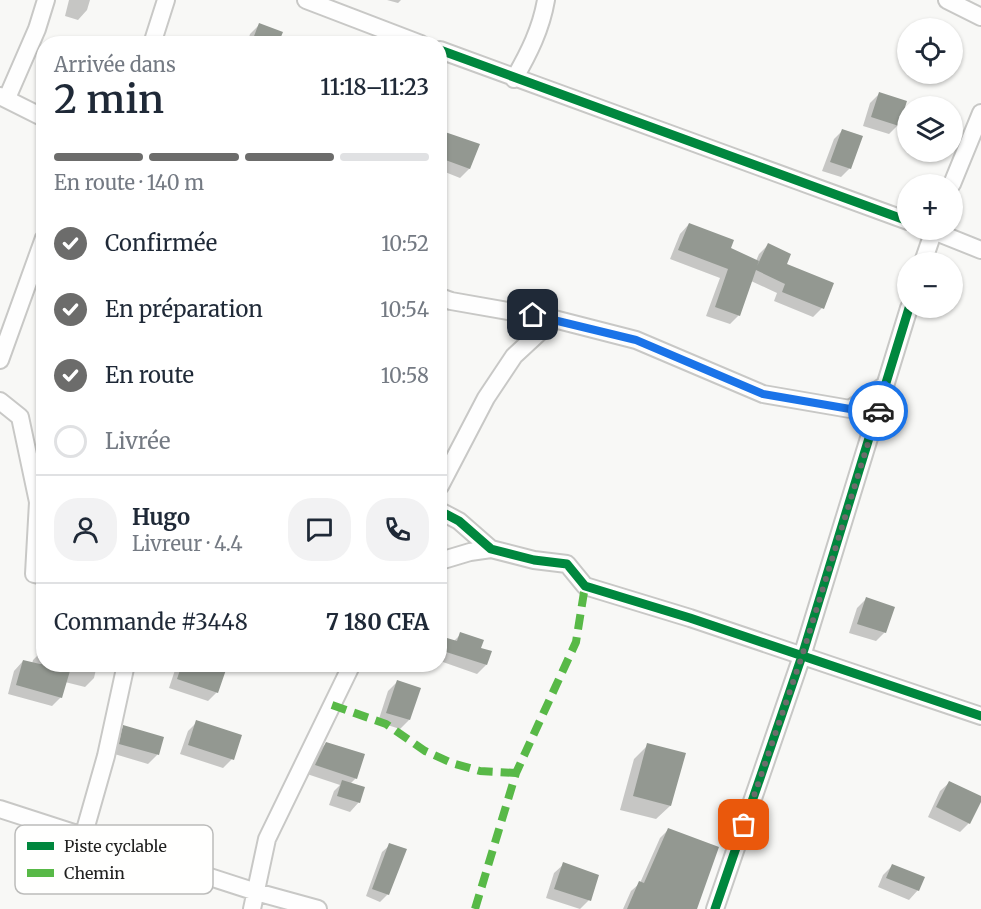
<!DOCTYPE html>
<html lang="fr">
<meta charset="utf-8">
<style>
:root{--surface:#fff;--page:#f2f2f3;--text:#1f2937;--muted:#747a83;--line:#e0e1e3;--accent:#6c6c6b}
body{margin:0;font-family:Merriweather,serif;background:var(--page);color:var(--text);height:100vh;display:flex;flex-direction:column;font-size:22px;white-space:nowrap}
*{box-sizing:border-box;margin:0}
p{font-size:20px;color:var(--muted)}
.icon{flex:none;width:33px;height:33px;fill:none;stroke:currentColor;stroke-width:2;stroke-linecap:round;stroke-linejoin:round}
.map{position:relative;flex:1;overflow:hidden}
.drawer{position:absolute;left:36px;top:36px;width:411px;height:636px;display:flex;flex-direction:column;background:var(--surface);border-radius:24px;box-shadow:0 2px 4px #0004}
.drawer>*{flex:none}
.controls{position:absolute;left:897px;top:18px;display:grid;gap:12px}
.controls a{display:grid;place-items:center;width:66px;height:66px;border-radius:50%;background:var(--surface);box-shadow:0 2px 4px #0004;font-size:30px}
.pin{position:absolute;display:grid;place-items:center;width:51px;height:51px;color:#fff;margin:-26px;border-radius:12px;box-shadow:0 3px 9px #0006}
.courier{position:absolute;display:grid;place-items:center;width:60px;height:60px;margin:-30px;border:4px solid #1a73e8;border-radius:50%;background:#fff;color:#222;box-shadow:0 2px 8px #0007}
.overview em{font-style:normal;font-weight:600}
.overview div{display:flex;flex-direction:column-reverse}
.overview{display:flex;align-items:center;justify-content:space-between;height:102px;padding:0 18px}
h1{font-size:39px;font-weight:600;line-height:45px}
.bar{display:grid;grid-template-columns:repeat(4,1fr);gap:9px 6px;align-content:center;height:72px;padding:0 18px}
.bar i{height:8px;border-radius:4px;background:var(--line)}
.bar .current{background:var(--accent)}
.bar p{grid-column:span 4}
.line{display:flex;align-items:center;gap:15px;padding:0 18px;border-top:2px solid var(--line)}
.line div{flex:1}
.round{display:grid;place-items:center;flex:none;width:63px;height:63px;border-radius:24px;background:var(--page)}
ol{padding:0 18px;list-style:none}
li{display:flex;align-items:center;gap:18px;height:66px}
li p{margin-inline-start:auto}
li .icon{padding:6px;border-radius:50%;background:var(--accent);color:#fff;stroke-width:4}
li:last-child{color:var(--muted)}
li i{width:33px;height:33px;border:3px solid var(--line);border-radius:50%}
.map>svg:first-child{display:block}
</style>
<div class="map">
<svg width="981" height="909" viewBox="0 0 981 909">
<rect width="100%" height="100%" fill="#f8f8f6"/>
<path fill="#0003" d="M69,0H90L87,10L78,20L65,16Z
M387,0H401L398,3Z
M259,25L277,44H247L250,34Z
M880,93L898,125L889,134L863,126L870,103Z
M843,130L850,168L841,177L822,171L834,139Z
M446,133L478,145L469,169L460,178L440,170V140Z
M689,224L729,249L756,261L759,254L768,245L822,308L813,317L774,301L777,293L751,281L739,315L730,324L706,316L720,278L670,259L680,234Z
M866,599L885,632L876,641L849,633L857,608Z
M461,634L479,649L486,665L477,674L440,661V648L448,640L453,642Z
M42,651L44,664L97,665L94,678L85,687L65,682L61,697L52,706L8,694L14,671L23,661L32,664L33,660Z
M177,664H227L217,692L208,701L169,688Z
M397,682L409,720L400,729L378,722L388,691Z
M197,722L232,759L223,768L180,754L188,731Z
M124,727L162,738L157,755L148,764L111,753L115,736Z
M326,743L356,778L350,784L359,802L350,812L329,805L334,791L340,785L307,774L317,753Z
M648,745L670,806L656,819L620,810L634,759Z
M950,782L981,797L969,823L960,832L928,817L940,791Z
M668,830L692,909H623L631,891L640,883L660,838Z
M390,845L388,894L380,902L366,896L382,852Z
M564,864L589,900L580,909L546,898L554,873Z
M892,866L918,890L909,900L878,887L883,875Z"/>
<path fill="#939891" d="M259,23L283,32L278,44H251Z
M879,92L907,101L899,126L871,117Z
M842,129L863,136L851,169L830,162Z
M445,132L480,144L470,169L440,158V147Z
M689,223L734,240L731,248L759,261L757,266L768,243L791,254L787,264L834,283L824,309L782,292L785,284L756,270L740,316L715,307L728,269L678,250Z
M866,597L895,607L886,633L857,624Z
M460,632L484,640L481,648L492,651L487,665L443,651L447,638L457,641Z
M23,660L40,664H72L62,698L16,685Z
M182,664H228L218,693L177,679Z
M397,680L421,688L410,720L386,713Z
M196,720L242,735L234,760L188,745Z
M123,725L164,737L159,755L119,744Z
M326,742L365,754L357,779L315,765Z
M647,743L686,753L671,806L633,796Z
M342,780L365,787L360,803L337,796Z
M949,781L981,796V802L970,824L936,807Z
M668,828L719,847L697,909H627L639,881L644,883Z
M389,843L407,849L389,895L372,889Z
M563,862L599,875L591,901L554,889Z
M892,864L925,877L919,891L886,878Z"/>
<g fill="none" stroke-linecap="round" stroke-linejoin="round">
<g stroke="#c8c8c6" stroke-width="20">
<path id="street" d="M306,0L421,44
M947,0L981,17
M152,44L166,0
M440,50L908,221
M514,79C529,53 541,29 546,0
M0,96L44,118
M7,98L37,29L46,0
M952,184L981,113
M931,230L981,250
M923,262L934,230
M440,297L451,301L554,319L636,340L763,394L850,409L885,385
M0,360L44,238
M0,401L20,417L38,502L34,574L44,576
M440,486L486,398L514,356L554,319
M440,511L459,521L491,549L534,560L567,564L585,586L690,618L981,716
M440,561L470,552L491,549
M0,809L256,892L318,909
M83,837L106,756L126,664
M252,909L267,839L352,664
M715,909L802,656L909,308"/>
</g>
<use href="#street" stroke="#fefefe" stroke-width="16"/>
<path stroke="#58b947" stroke-width="8" stroke-dasharray="15 8" stroke-linecap="butt" d="M332,705L386,724L425,751L452,763L480,771L516,773
M475,909L516,773L576,642L585,586"/>
<g stroke="#fffffe" stroke-width="13">
<path id="cycleway" d="M440,50L908,221
M440,511L459,521L491,549L534,560L567,564L585,586L690,618L981,716
M715,909L802,656L909,308"/>
</g>
<use href="#cycleway" stroke="#00873e" stroke-width="9"/>
</g>
<g fill="none" stroke-linecap="round" stroke-linejoin="round">
<path stroke="#6c6c6b" stroke-width="6" stroke-dasharray="0 10.8" d="M744,825L802,656L878,411"/>
<path stroke="#1a73e8" stroke-width="8" d="M533,315L636,340L763,394L850,409L885,385L878,411"/>
</g>
<rect x="15" y="825" width="198" height="69" rx="9" fill="#fffffe" stroke="#bcbcbb" stroke-width="1.5"/>
<rect x="27" y="842" width="27" height="8" fill="#00873e"/>
<rect x="27" y="869" width="27" height="8" fill="#58b947"/>
<g font-size="16" fill="#212120">
<text x="64" y="852">Piste cyclable</text>
<text x="64" y="879">Chemin</text>
</g>
</svg>
<div class="controls">
<a><svg class="icon" aria-label="locate" viewBox="0 0 24 24"><circle cx="12" cy="12" r="6"/><path d="M12 2v4M12 18v4M2 12h4M18 12h4"/></svg></a>
<a><svg class="icon" aria-label="layers" viewBox="0 0 24 24"><path d="M12 4l9 5-9 5-9-5zM3 14l9 5 9-5"/></svg></a>
<a>+</a>
<a>−</a>
</div>
<div class="pin" style="left:744px;top:825px;background:#ea580c"><svg class="icon" aria-label="bag" viewBox="0 0 24 24"><path d="M5 8h14l-1 12H6zM9 8a3 3 0 0 1 6 0"/></svg></div>
<div class="pin" style="left:533px;top:315px;background:#1f2937"><svg class="icon" aria-label="home" viewBox="0 0 24 24"><path d="M3 11l9-7 9 7M6 9v11h12V9"/></svg></div>
<div class="courier" style="left:878px;top:411px"><svg class="icon" aria-label="car" viewBox="0 0 24 24"><path d="M5 17H2v-5l4-1 3-4h7l3 4 3 1v5h-3M9 17h6M6 11h13"/><circle cx="7" cy="17" r="2"/><circle cx="17" cy="17" r="2"/></svg></div>
<section class="drawer">
<div class="overview"><div><h1>2 min</h1><p>Arrivée dans</p></div><em>11:18–11:23</em></div>
<div class="bar"><i class="current"></i><i class="current"></i><i class="current"></i><i></i><p>En route · 140 m</p></div>
<ol>
<li><svg class="icon" aria-label="check" viewBox="0 0 24 24"><path d="M5 12l5 5 9-10"/></svg>Confirmée<p>10:52</p></li>
<li><svg class="icon" aria-label="check" viewBox="0 0 24 24"><path d="M5 12l5 5 9-10"/></svg>En préparation<p>10:54</p></li>
<li><svg class="icon" aria-label="check" viewBox="0 0 24 24"><path d="M5 12l5 5 9-10"/></svg>En route<p>10:58</p></li>
<li><i></i>Livrée</li>
</ol>
<div class="line" style="height:108px"><a class="round"><svg class="icon" aria-label="person" viewBox="0 0 24 24"><circle cx="12" cy="8" r="4"/><path d="M4 21q1-7 8-7t8 7"/></svg></a><div><b>Hugo</b><p>Livreur · 4.4</p></div><a class="round"><svg class="icon" aria-label="chat" viewBox="0 0 24 24"><path d="M4 5h16v11H9l-5 4z"/></svg></a><a class="round"><svg class="icon" aria-label="phone" viewBox="0 0 24 24"><path d="M5 4h4l2 5-3 2q2 4 5 5l2-3 5 2v4C11 20 4 13 5 4z"/></svg></a></div>
<div class="line" style="height:78px"><div>Commande #3448</div><b>7 180 CFA</b></div>
</section>
</div>
